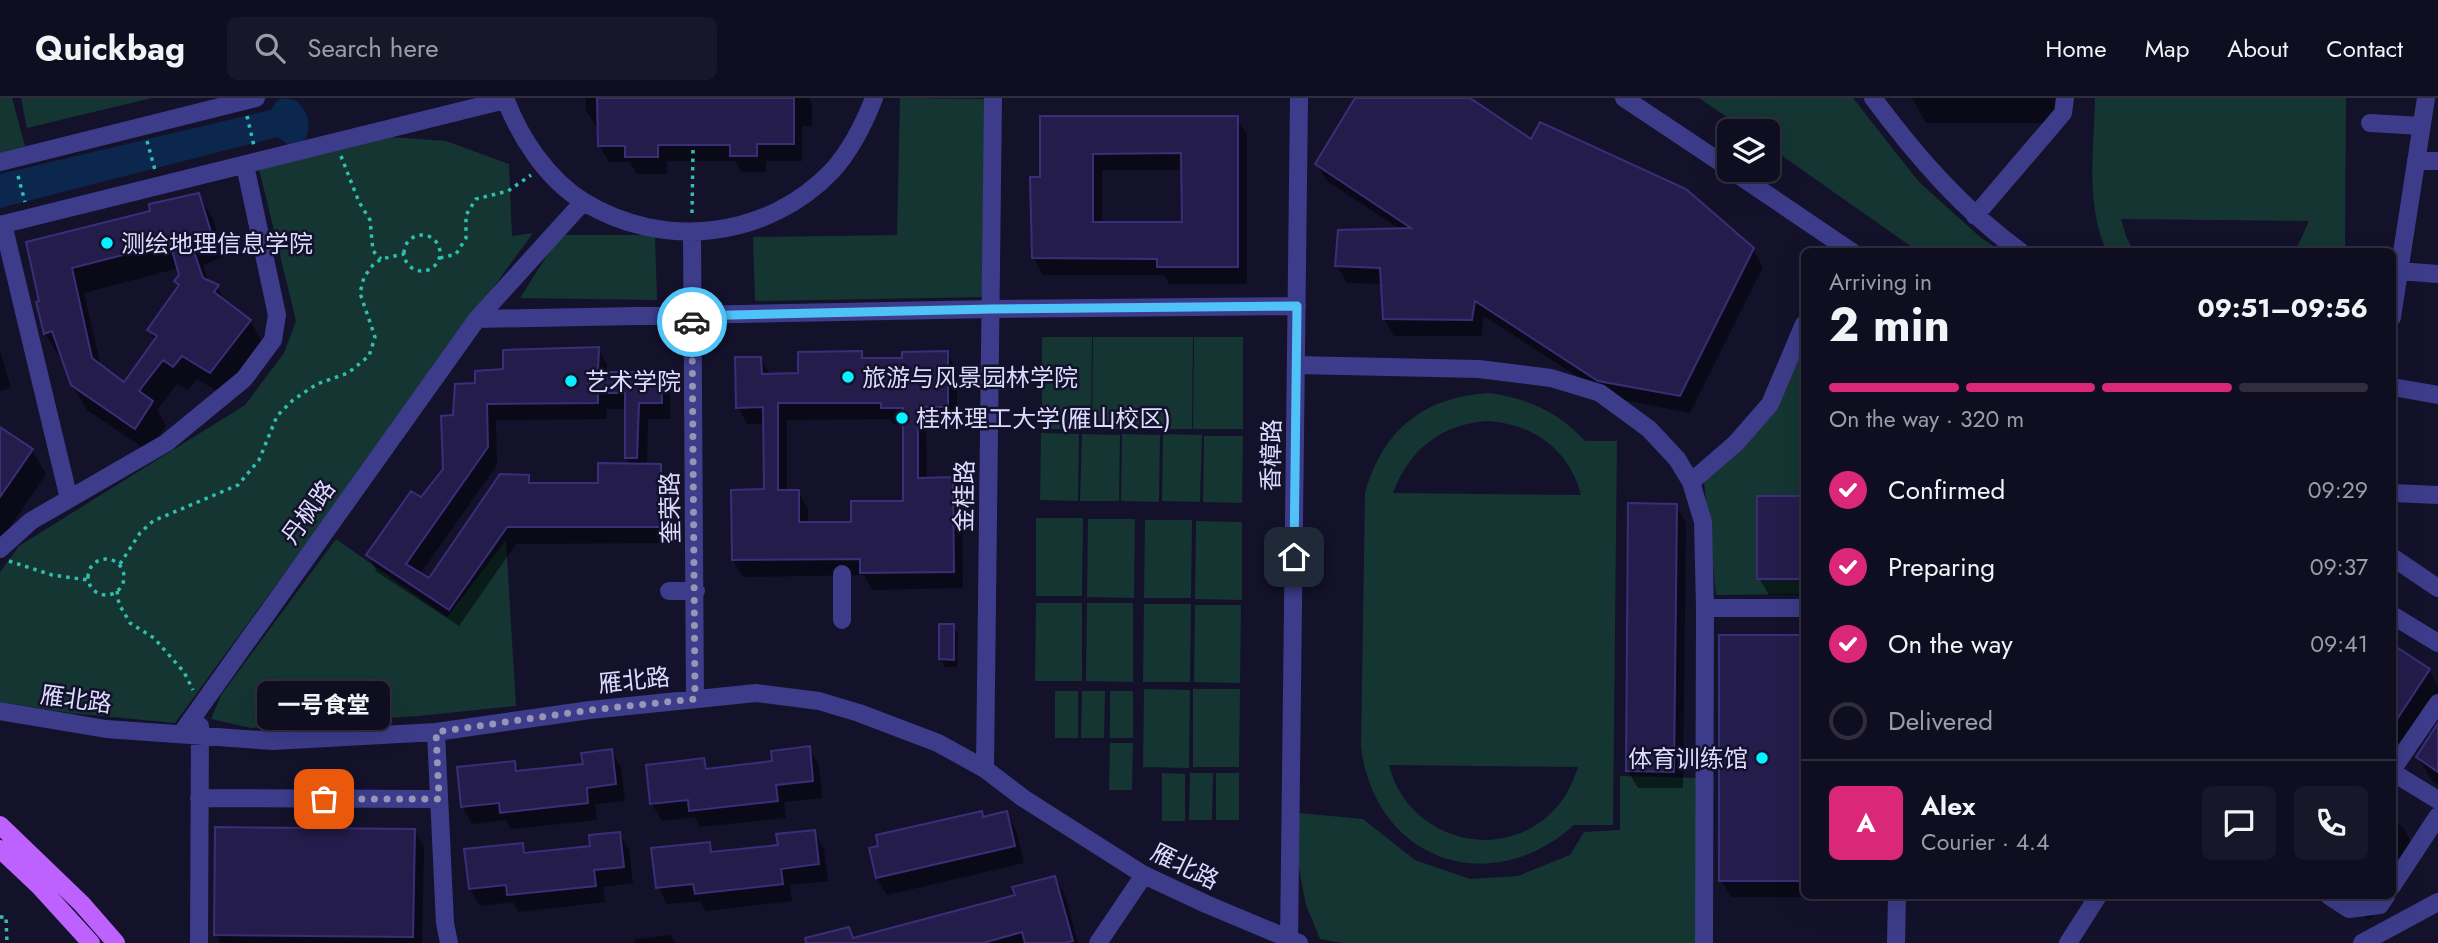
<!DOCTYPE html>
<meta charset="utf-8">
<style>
:root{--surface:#0f0d20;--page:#181629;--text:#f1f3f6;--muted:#9b9ca5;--line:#2f2d3e;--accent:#db2777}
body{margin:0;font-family:Jost,"Noto Sans SC",sans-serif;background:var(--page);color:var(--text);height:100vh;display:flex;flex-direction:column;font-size:26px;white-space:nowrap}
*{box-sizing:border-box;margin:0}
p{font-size:23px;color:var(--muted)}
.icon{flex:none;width:38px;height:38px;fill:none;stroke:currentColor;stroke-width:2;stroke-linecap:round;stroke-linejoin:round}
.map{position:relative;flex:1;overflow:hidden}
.sheet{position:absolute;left:1801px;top:150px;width:595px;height:651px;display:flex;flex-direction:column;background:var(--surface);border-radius:10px;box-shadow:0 7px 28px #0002,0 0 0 2px var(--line)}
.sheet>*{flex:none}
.fabs{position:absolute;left:1717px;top:21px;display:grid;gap:14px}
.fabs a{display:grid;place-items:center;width:63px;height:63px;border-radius:10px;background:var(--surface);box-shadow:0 7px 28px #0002,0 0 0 2px var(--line);font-size:35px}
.pin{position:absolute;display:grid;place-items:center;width:60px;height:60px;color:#fff;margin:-30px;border-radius:14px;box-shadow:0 4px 10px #0006}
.courier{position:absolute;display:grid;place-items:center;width:70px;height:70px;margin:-35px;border:5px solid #4fc3f7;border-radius:50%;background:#fff;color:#222;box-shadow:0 2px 9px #0007}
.bubble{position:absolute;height:49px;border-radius:10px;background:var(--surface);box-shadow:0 7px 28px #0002,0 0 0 2px var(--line);font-size:23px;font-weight:700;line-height:49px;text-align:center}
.overview em{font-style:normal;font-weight:700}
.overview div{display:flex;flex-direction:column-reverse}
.overview{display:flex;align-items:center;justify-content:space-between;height:119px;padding:0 28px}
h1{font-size:46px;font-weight:700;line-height:52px}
.bar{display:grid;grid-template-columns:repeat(4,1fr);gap:10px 7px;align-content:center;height:84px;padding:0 28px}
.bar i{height:9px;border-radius:5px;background:var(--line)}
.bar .current{background:var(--accent)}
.bar p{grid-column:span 4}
.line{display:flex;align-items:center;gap:18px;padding:0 28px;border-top:2px solid var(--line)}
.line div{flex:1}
.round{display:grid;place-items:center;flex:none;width:74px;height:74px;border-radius:10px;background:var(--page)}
ol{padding:0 28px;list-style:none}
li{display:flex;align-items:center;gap:21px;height:77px}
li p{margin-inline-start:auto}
li .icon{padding:7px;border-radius:50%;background:var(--accent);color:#fff;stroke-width:4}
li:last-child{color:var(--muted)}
li i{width:38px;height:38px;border:4px solid var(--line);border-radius:50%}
header{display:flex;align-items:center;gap:42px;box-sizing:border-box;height:98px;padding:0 35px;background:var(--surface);border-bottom:2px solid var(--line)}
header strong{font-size:33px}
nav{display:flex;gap:38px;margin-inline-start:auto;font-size:24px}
.search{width:490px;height:63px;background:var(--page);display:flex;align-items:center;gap:18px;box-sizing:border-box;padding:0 24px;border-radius:10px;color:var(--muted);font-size:26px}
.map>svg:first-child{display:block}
</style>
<header>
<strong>Quickbag</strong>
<div class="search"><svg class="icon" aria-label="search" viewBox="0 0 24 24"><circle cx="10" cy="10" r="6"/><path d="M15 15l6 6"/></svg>Search here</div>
<nav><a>Home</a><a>Map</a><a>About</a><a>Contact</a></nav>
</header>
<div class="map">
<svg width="2438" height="845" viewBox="0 0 2438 845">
<rect width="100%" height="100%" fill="#14112b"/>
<path fill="#143532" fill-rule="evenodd" d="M0,0H12L25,48L0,55Z
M21,0H152L27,30Z
M900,0L987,1L984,199L755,203L753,139L897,137Z
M1699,0H1853L1919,84L1980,139L2002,154H1919L1768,48V33H1747Z
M2095,0H2346L2345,154H2295L2309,123L2121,121L2126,138L2134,154H2107C2085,107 2094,51 2095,0Z
M377,38L446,43L509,66L512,138L533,135L175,625L70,615L0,604V474L19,448L245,307L284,255L296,223L259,71Z
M560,137H655L657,202L520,200Z
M1042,239H1092L1091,331H1042Z
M1093,239H1193L1192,331H1092Z
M1194,239H1243V331H1193Z
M1804,246V496L1716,497L1704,384Z
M1489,295C1527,300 1559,314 1585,343H1617L1613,727H1574C1490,803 1375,762 1361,649L1365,395C1383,331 1424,299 1489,295ZM1488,323C1533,326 1570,352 1581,397L1393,395C1409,352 1441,326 1488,323ZM1389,667L1577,669L1578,670C1572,685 1566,700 1554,712C1501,768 1407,741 1389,667Z
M1041,335L1079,336L1078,403L1040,402Z
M1082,336L1120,337L1119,403H1080Z
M1122,336L1160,337L1159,404L1121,403Z
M1163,336L1202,337L1200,404L1162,403Z
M1204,338H1243L1242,405L1203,404Z
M1036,420H1083L1082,498H1036Z
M1088,421H1135L1134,500L1087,499Z
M1145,422H1192L1191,500H1144Z
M1196,423L1242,424V502L1195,501Z
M336,441L447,519L506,442L516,608L418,618L251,630L211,621L221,597Z
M1036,505H1082V583H1035Z
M1087,505H1133V584L1086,583Z
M1144,506H1191L1190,584H1143Z
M1195,507H1241L1240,585L1194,584Z
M1144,591L1190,592L1189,670L1143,669Z
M1193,591H1240L1239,669H1193Z
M1055,593H1078V640H1055Z
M1082,593H1105L1104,640H1081Z
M1110,593H1133V640H1110Z
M1110,645H1133L1132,692H1109Z
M1162,675L1185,676V723H1162Z
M1190,675H1213L1212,722H1189Z
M1216,675H1239V722H1216Z
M1620,678L1699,680L1697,845H1343L1320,841L1306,807L1297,760L1299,715L1363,721L1415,762L1470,781L1518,778L1570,757L1584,734L1620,732Z"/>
<path fill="#0c274e" d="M281,0L295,2C310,13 313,33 301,47H288L278,39L0,110V76L271,12L276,4Z"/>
<path fill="#0007" fill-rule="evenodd" d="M586,0H809L812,6V28H802V63H766V74H742L735,63H667V76H637L630,64H609L599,47V29H596L586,12Z
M1357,0H1467L1531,43L1753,152L1763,169L1690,315L1609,299L1484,218L1481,238H1394L1384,221L1382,186L1347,185L1337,168L1401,132L1327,83L1317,66Z
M1912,0H2062V25H1926Z
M1041,20H1237L1247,37V186H1169L1164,177H1043L1034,160L1041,81ZM1102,72H1183V125L1102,126Z
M198,97L213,121L224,158L203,167L209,185L217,189L228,207L250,223L264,247L225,298L197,281L188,292L177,286L157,312L166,328L149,354L87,312L72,287L63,259L60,260L45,235L28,145L152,115ZM179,170L181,178L176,183L179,189L149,232L155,243L124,286L101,269L84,195Z
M598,250L607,267V275H660L670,292V321H648L647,368H660L670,385V445L516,446L459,528L377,474L368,457L422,402L445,372L455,319L477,286L505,273ZM606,311H627L626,360L631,368L600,387L533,386L528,378L430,483L420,476L497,367L496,322L607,321Z
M0,253L11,290L0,293Z
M861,255L865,262H904L947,255L957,272V325L926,326L927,381H952L962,398L963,490L872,492L864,477L743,479L733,462L766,393L765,326H747L738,309L760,260L770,277H800ZM890,321L893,326H905V405L853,425H808V411L798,394H787V322Z
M0,331L32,352L46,376L2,441L0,440Z
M1758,400H1804V497H1769L1759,480Z
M1676,408L1686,425L1683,690H1638L1628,673Z
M953,528L958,536L957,569H945L941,561Z
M1721,539H1804V798L1891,799H1731L1721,782Z
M2392,549L2429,572L2438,588V604L2392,665Z
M2438,627V687L2432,683L2418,659Z
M809,650L819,667L822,700L784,704L786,720L700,729L695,719L662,723L652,706L648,668L703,662L709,672L774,665Z
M611,653L621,670L625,703L595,706L597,722L511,731L506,722L472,726L463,709L514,664L520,674L584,667Z
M981,715L984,720L1006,715L1016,732L1024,765L887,797L877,780L871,752Z
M2392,722L2402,728L2416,753L2392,788Z
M414,732L424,749L422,845H220L216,837Z
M814,734L824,751L828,783L790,787L792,803L706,813L700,803L667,806L658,789L709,746L715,755L779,748Z
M619,735L629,752L633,785L603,789L605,804L519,814L513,804L480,808L470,791L522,747L528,756L592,749Z
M1055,780L1065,797L1078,845H806L805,842L849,831L855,842L1017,798Z
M2334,798H2386L2370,822Z
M671,837L675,845H635V841Z"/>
<path fill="#241d4c" stroke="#3a2e78" stroke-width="2" fill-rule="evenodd" d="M597,0H794V46H757V58H730V47H658V59H625V48H598Z
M1355,0H1470L1531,41L1540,24L1686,91L1754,150L1680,298L1598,283L1475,203L1472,222L1383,221L1380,170L1335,168L1338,132L1411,130L1315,66Z
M1040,18H1238V169H1157V161L1032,160L1030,79H1040ZM1181,55L1182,124H1093V56Z
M199,95L211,134L190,142L203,180L219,187L214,194L251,222L210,275L182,258L173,269L163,262L139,293L153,303L135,331L71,287L52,233L44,236L36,204L39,203L26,144L150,113L149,106ZM170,145L179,177L174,183L179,187L147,232L157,238L124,284L92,260L72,170Z
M599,249L598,274H661L662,305H639L637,360H625V295H598V305L487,306L488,349L406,466L429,480L500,376L529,377V385H598V365L661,366V429H507L449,512L366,457L411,393L421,399L443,371L441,318L453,317L455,286L475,285V273L503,271V252Z
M862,253V260H902V254L948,253V309H918V380L953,379L954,474L860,475V461L732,462L731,392L764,391L763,309L736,310L735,259H761L762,276L798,275V254ZM778,305H881V310H903V403H851V424H799V392H778Z
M0,329L33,351L0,399Z
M1757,398H1804V481H1757Z
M1628,405L1677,406L1674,674L1626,673Z
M939,526H954V562L939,561Z
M1719,537H1804V783H1719Z
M2392,546L2430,571L2392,629Z
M2438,625V674L2416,659Z
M810,648L813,683L776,687L778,703L689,713L688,702L650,706L646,667L704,660L706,671L772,663L771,653Z
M612,651L616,686L587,690L588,705L500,715L499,705L461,709L457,669L515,663L516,673L583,666L581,655Z
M982,713L983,719L1007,713L1015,748L876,780L869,750L878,748L876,737Z
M215,729L415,731L413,839L214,837Z
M815,732L819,766L781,771L783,786L695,796L693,786L656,790L651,750L710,744L711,754L778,747L776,736Z
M620,734L624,769L594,772L596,788L507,797L506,787L469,791L464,751L523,745L524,755L590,748L589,737Z
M1055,778L1073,843L1064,845H1025L1022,834L983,845H806L805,840L849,829L853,840L1015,797L1012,789Z"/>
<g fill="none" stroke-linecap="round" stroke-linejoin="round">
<path stroke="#2fbeaf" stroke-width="3.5" stroke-dasharray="3.5 5" stroke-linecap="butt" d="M247,18L254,48
M147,43L155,72
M341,58L359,104L370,122L373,153L381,161
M18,78L25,104
M692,115L693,52
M404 155a18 18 0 1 1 36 0a18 18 0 1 1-36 0Z
M440,160L456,156L466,140V117L476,101L508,93L531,77
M88 479a18 18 0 1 1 36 0a18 18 0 1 1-36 0Z
M9,463L52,477L88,482
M120,466L140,435L153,423L238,387L259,362L277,318L293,302L317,286L348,275L369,258L375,239L360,195L364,179L373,167L381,161L404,156
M117,493L119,506L130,525L154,540L184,574L193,592
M0,819H6L7,845"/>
<path stroke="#3c3c8a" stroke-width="18" d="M505,0C520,40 547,81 584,104C663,152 767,141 832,73C851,52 864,26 874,0
M1624,0L1729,70
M1873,0C1916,58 1963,112 2021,154
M2370,25L2421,28
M2416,63H2438
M0,64L256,0
M1731,72L1852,154
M1975,118L2063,15L2065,0
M3,126L69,401
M0,127L505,2
M692,135L695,601
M2400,173L2438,176
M2392,219L2426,0
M477,221L992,211L1297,208
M1296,267L1479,271L1551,280L1600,295L1649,331L1677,361L1691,384L1703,424L1705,510
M2392,289L2438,297
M1691,384L1736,345L1770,306L1804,226
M2392,395L2438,397
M0,451L31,423L166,345L244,281L273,242L277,217L245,67
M2392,459L2438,490
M842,476V522
M669,493H696
M2392,517L2438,545
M0,613L106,631L273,643L436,634L590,612L756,595L819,603L859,615L938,645L985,671L1023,700L1144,777L1206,806L1299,845
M436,634L445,825L449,845
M181,636L477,221L583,104
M985,671L993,0
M2392,672L2438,605
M2392,674L2438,702
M199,700L439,701
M2392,788L2438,718
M2329,798L2349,811L2380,807L2386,798
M199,845L200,628
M1098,845L1144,777
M1289,845L1299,0
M1704,845L1705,510H1804
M1896,845L1897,798
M2068,845L2098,798
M2362,845L2438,804"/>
<path stroke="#bd62ff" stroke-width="18" d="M0,727L82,806L116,845
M0,751L39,788L91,845"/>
</g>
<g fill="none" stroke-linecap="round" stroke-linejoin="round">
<path stroke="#9794b5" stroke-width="7" stroke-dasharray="0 12.6" d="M324,701H439L436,634L590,612L695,601L692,224"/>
<path stroke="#4fc3f7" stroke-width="9" d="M692,224V218L992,211L1297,208L1294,459"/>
</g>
<g fill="#07f1ff" stroke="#14112b" stroke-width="2.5">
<circle cx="107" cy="145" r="7"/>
<circle cx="848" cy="279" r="7"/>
<circle cx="571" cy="283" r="7"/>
<circle cx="902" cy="320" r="7"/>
<circle cx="1762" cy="660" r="7"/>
</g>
<g text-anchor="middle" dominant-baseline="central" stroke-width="5" stroke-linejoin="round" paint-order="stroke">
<g font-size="24" fill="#dddbff" stroke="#14112b" text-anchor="start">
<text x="121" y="145">测绘地理信息学院</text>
<text x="862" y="279">旅游与风景园林学院</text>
<text x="585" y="283">艺术学院</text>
<text x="916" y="320">桂林理工大学(雁山校区)</text>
<text x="1748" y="660" text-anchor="end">体育训练馆</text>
</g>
<g font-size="24" fill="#dddbff" stroke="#14112b">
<text transform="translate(1271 357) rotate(-89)">香樟路</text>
<text transform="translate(964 398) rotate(-89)">金桂路</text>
<text transform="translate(670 410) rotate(-91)">奎荣路</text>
<text transform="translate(308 414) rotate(-54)">丹枫路</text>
<text transform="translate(634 582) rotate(-6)">雁北路</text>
<text transform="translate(76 601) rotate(8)">雁北路</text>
<text transform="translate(1185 768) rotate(26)">雁北路</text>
</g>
</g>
</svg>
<div class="fabs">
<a><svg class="icon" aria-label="layers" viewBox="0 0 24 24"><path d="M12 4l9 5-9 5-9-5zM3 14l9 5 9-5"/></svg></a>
</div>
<div class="pin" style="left:324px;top:701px;background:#ea580c"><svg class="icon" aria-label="bag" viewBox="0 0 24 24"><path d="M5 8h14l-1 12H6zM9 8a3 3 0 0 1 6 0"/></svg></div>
<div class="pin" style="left:1294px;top:459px;background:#1f2937"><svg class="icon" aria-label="home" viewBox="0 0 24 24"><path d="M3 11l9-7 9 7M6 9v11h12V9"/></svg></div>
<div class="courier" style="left:692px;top:224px"><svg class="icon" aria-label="car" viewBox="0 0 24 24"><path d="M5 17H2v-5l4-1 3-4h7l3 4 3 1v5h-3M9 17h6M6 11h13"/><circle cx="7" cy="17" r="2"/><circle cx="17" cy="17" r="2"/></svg></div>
<div class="bubble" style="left:257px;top:583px;width:133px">一号食堂</div>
<section class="sheet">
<div class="overview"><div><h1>2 min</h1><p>Arriving in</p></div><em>09:51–09:56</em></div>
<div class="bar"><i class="current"></i><i class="current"></i><i class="current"></i><i></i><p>On the way · 320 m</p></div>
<ol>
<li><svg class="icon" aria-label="check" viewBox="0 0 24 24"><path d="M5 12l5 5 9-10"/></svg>Confirmed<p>09:29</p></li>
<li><svg class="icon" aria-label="check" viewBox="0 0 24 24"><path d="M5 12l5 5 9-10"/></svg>Preparing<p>09:37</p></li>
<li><svg class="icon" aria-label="check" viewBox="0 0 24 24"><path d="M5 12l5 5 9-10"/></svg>On the way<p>09:41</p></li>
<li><i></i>Delivered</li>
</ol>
<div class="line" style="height:126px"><b class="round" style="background:var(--accent);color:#fff">A</b><div><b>Alex</b><p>Courier · 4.4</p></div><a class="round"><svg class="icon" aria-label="chat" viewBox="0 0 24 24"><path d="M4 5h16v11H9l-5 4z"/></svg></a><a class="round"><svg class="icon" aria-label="phone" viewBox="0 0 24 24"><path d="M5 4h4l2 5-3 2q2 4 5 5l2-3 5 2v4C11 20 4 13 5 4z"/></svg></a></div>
</section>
</div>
